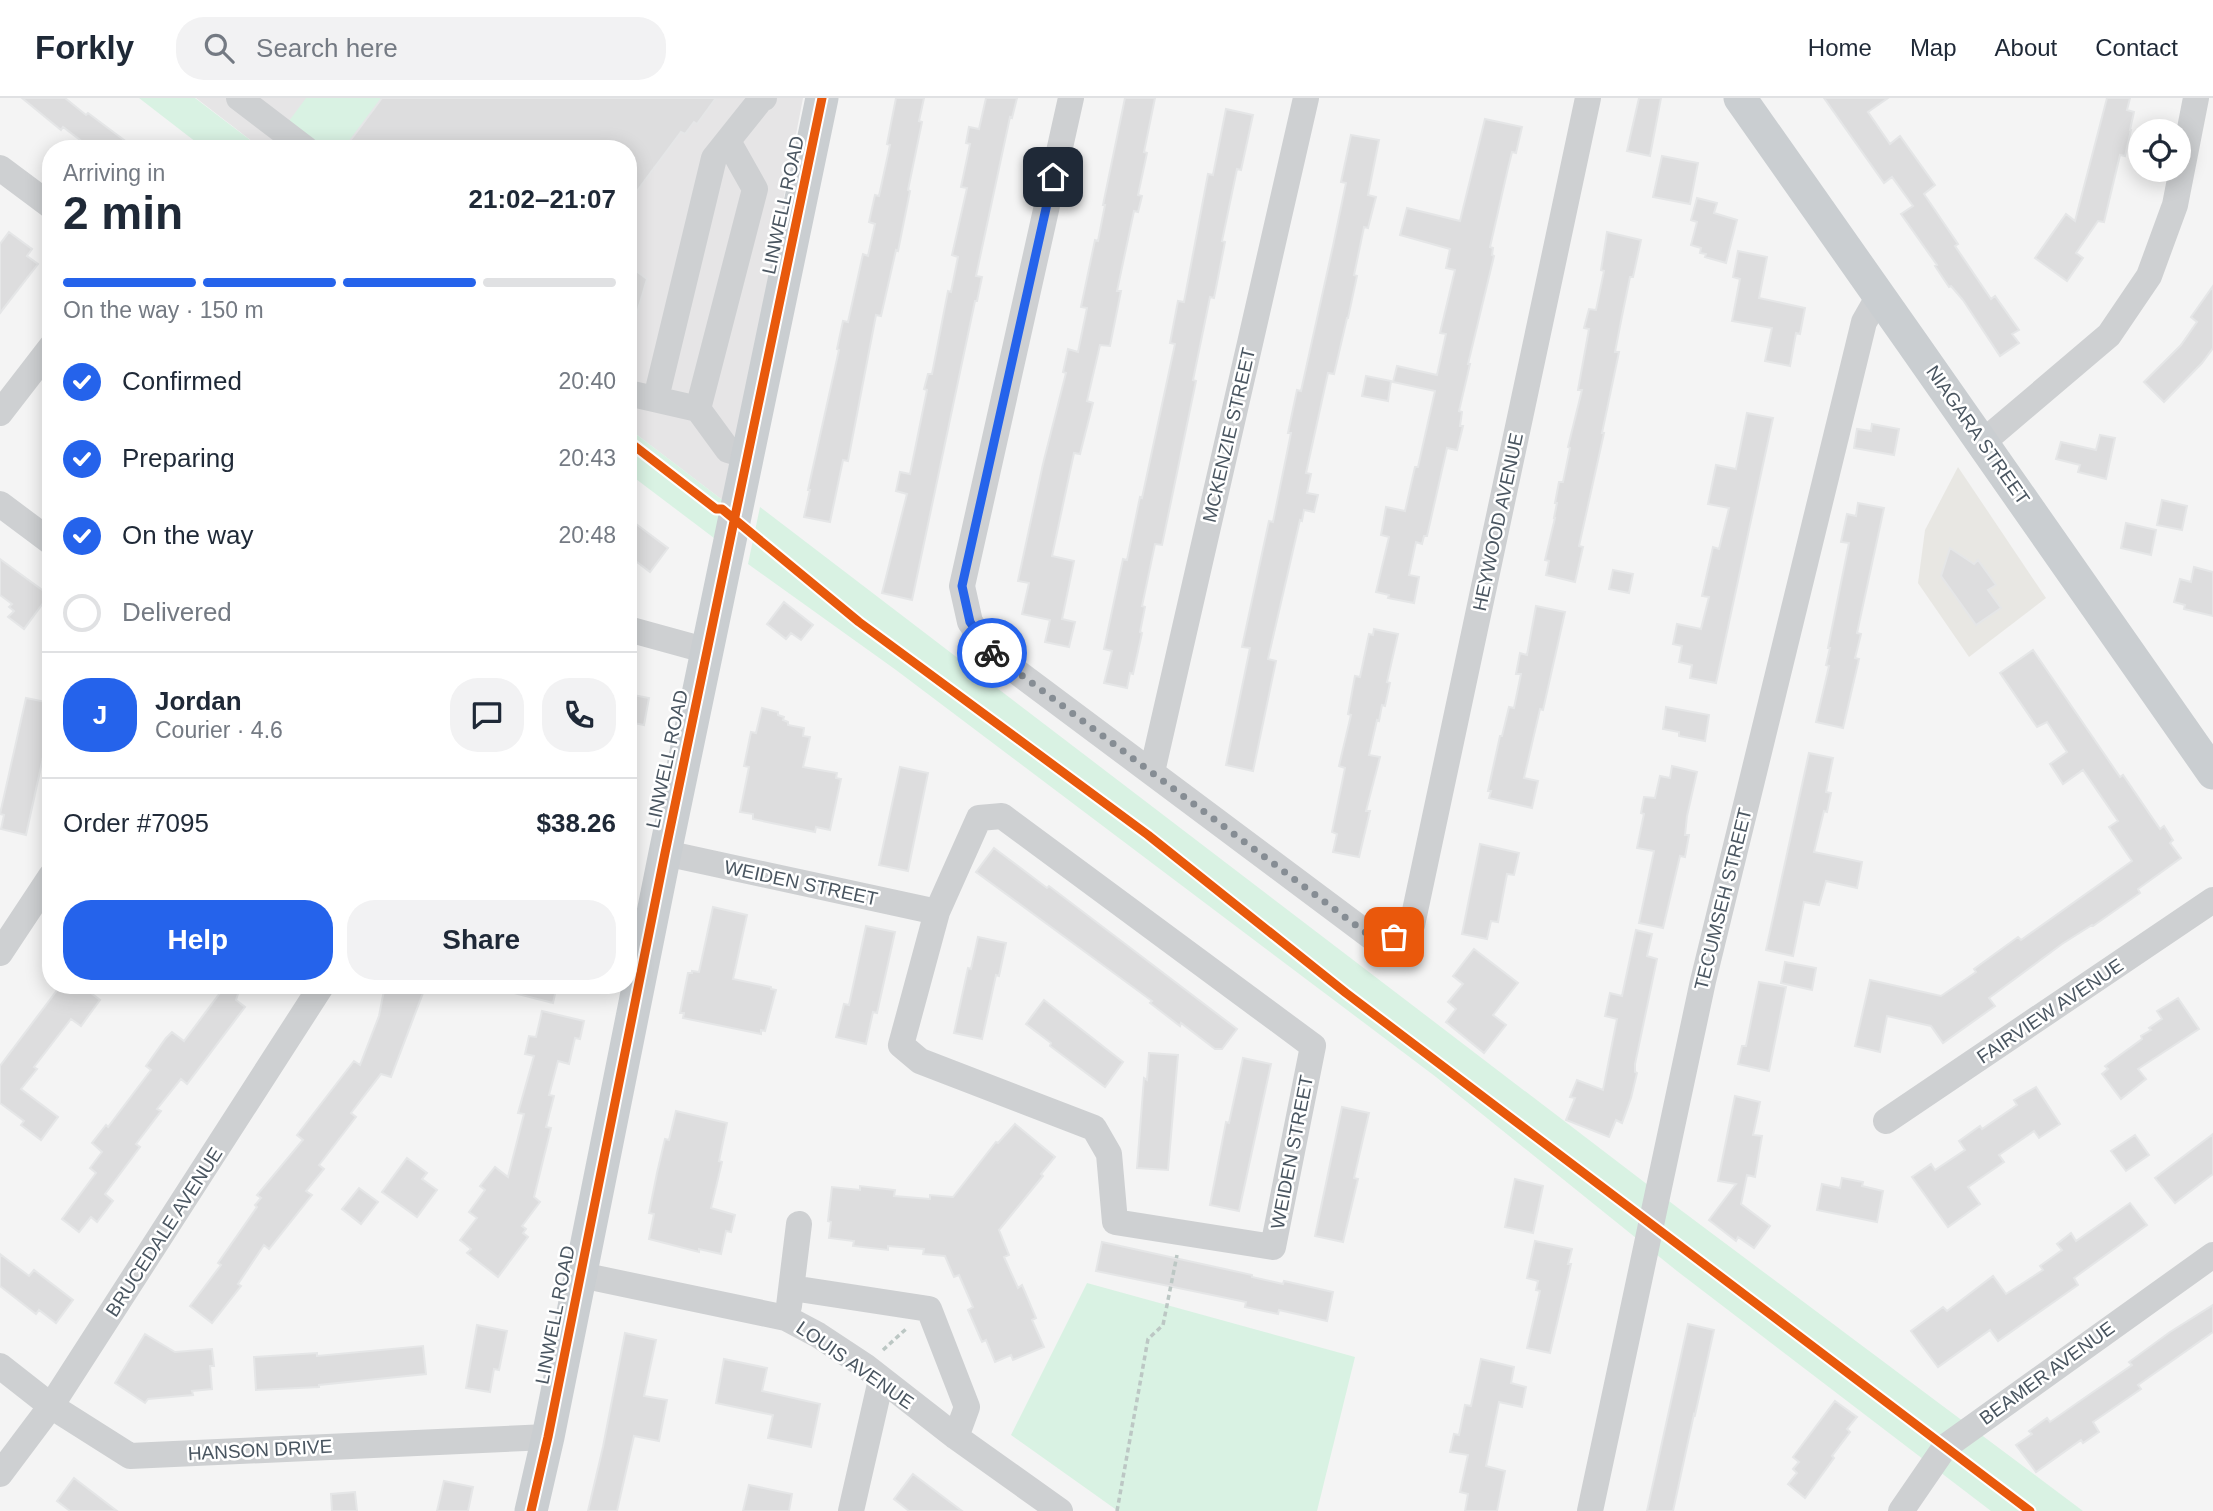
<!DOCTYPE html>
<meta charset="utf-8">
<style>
:root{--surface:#fff;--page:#f2f2f3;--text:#1f2937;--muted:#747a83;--line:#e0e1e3;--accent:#2563eb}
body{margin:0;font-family:Arial,sans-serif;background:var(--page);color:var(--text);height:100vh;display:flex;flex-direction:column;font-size:26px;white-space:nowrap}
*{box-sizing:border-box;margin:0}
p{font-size:23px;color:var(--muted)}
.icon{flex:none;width:38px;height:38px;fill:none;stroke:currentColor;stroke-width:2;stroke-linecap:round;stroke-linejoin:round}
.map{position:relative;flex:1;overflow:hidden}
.panel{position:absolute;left:42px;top:42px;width:595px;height:854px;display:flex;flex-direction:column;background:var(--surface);border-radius:28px;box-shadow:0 4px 18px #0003}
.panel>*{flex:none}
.controls{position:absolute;left:2128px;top:21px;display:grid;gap:14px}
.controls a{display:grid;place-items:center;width:63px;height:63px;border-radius:50%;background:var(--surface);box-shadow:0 4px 18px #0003;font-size:35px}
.pin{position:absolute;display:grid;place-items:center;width:60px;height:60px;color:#fff;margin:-30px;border-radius:14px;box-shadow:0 4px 10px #0006}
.courier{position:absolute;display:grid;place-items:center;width:70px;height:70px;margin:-35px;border:5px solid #2563eb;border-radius:50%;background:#fff;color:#222;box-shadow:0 2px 9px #0007}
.head em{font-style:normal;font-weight:700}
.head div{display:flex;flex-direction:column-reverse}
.head{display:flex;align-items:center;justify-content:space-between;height:119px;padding:0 21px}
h1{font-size:46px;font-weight:700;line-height:52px}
.bar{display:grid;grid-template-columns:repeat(4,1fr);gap:10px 7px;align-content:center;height:84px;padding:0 21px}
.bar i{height:9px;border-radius:5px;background:var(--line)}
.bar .selected{background:var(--accent)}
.bar p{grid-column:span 4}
.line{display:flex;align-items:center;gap:18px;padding:0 21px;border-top:2px solid var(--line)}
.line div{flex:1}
.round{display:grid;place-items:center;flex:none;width:74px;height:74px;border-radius:28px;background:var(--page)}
ol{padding:0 21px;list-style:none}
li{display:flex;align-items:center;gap:21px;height:77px}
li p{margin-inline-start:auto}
li .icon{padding:7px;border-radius:50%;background:var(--accent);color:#fff;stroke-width:4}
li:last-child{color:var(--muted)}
li i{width:38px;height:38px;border:4px solid var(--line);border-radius:50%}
.primary-button{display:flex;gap:14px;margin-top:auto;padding:14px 21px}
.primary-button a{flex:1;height:80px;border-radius:28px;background:var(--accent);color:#fff;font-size:28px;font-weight:700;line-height:80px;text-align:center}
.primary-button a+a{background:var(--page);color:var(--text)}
header{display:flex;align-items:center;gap:42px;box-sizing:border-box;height:98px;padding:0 35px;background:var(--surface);border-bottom:2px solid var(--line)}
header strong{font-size:33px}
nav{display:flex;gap:38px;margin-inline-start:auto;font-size:24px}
.search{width:490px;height:63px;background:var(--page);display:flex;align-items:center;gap:18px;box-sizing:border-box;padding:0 24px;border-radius:28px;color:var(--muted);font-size:26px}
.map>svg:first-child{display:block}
</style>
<header>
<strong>Forkly</strong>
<div class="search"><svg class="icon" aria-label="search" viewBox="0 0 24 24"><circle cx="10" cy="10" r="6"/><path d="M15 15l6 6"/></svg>Search here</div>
<nav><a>Home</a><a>Map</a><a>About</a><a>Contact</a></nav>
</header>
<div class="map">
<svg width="2213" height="1413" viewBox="0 0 2213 1413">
<rect width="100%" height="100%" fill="#f4f4f4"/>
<path fill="#e8e7e3" d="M1958,369L2046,500L1969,559L1918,485L1925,432Z"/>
<path fill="#e6e5e6" d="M196,0H803L725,404L628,330V51H262Z"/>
<path fill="#d9f2e3" d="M139,0H195L262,51H205Z
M306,0H382L343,51H325L289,23Z
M628,330L725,404L714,440L628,375Z
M760,409L1682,1113L2083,1413H1991L1677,1173L1436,979L896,572L748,466Z
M1087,1185L1355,1259L1317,1413H1118L1011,1337Z"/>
<path fill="#ddddde" stroke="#e5e6e7" stroke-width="2" d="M22,0H65L86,17L88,15L136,51H92L63,29L61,32Z
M382,0H716L697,26L694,24L685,36L681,34L628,105V51H344Z
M896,0H924L919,23L922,24L908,92L910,93L898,153L896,152L881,218L876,217L848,363L843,362L830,424L804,419L810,392H808L839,252L837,251L843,223L848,224L863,156L868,158L875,126L869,124L875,97L879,98L890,47L887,46Z
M986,0H1017L1012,20L1010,19L976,178L982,179L977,203H975L912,502L882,495L907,396L896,393L900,374L910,376L927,292L924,291L928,276H932L948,193L951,194L958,159L952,157L967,90L961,89L970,46L966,45L969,29L979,31Z
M1125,0H1155L1144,54L1147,55L1138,97L1142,98L1138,114L1134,113L1117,193H1121L1110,248L1100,247L1087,303L1093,305L1080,356L1074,355L1052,458L1074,463L1062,521L1075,524L1069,549L1045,544L1050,522L1022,516L1029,485L1018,483L1043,366L1066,275L1063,274L1068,251L1078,254L1087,210L1081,209L1095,142L1098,143L1105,107H1103Z
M1639,0H1661L1650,58L1627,53Z
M1824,0H1888L1868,14L1890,46L1900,38L1935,87L1924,96L1958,146L1955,148L1991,201L1995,198L2019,232L2012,236L2019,245L2000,258L1963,202L1951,188L1949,189L1935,168L1937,167L1901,116L1913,108L1892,79L1884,85Z
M2107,0H2130L2127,12L2134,14L2130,32H2131L2125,58L2120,57L2104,124L2098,123L2076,155L2083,160L2067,183L2035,160L2066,116L2075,123Z
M1226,11L1253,17L1241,72L1237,71L1222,143L1225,144L1214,200L1210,199L1193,282L1196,283L1162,447L1155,446L1142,508L1145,509L1140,534L1142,535L1133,576L1130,575L1127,590L1104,585L1112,553L1104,551L1123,461L1127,462L1140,399L1142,400L1175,246L1170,245L1178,203L1184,204L1208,76L1213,77Z
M1485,21L1522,29L1516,55L1512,54L1508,70L1490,149L1493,150L1492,157L1494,158L1468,266H1470L1459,313L1462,314L1460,328H1463L1457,352L1447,350L1427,438H1424L1422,446L1416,444L1409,477L1419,479L1414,505L1388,500L1389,497L1376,494L1389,439L1381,437L1386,409L1405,413L1415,369H1418L1435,293L1393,284L1397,268L1437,277L1446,236L1440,235L1455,172L1446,170L1450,151L1400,137L1407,110L1460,123Z
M1351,37L1379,42L1368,97L1376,99L1368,130L1364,129L1354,177L1357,178L1348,220H1347L1334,276L1328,275L1306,375L1311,376L1307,395L1318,397L1314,414L1304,412L1302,423L1300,422L1268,561L1276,563L1253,673L1226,667L1250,550L1242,549L1269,423L1273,424L1291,335H1288L1297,292L1301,293L1333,148L1346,85L1341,84Z
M1662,58L1698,65L1690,106L1653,99Z
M1697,100L1717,105L1714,115L1737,122L1726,165L1705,159L1706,156L1700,155L1701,150L1691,147L1697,124L1691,122Z
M9,134L32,151L27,158L38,166L0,215V146Z
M1607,134L1641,142L1633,179H1630L1622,218L1615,254H1619L1602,335H1604L1579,448L1583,449L1575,484L1546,477L1549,463L1545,462L1555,420H1554L1557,405H1555L1559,384H1563L1570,350L1568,349L1582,292H1578L1589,231L1584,230L1589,211L1596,212L1604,173L1601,172Z
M1738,153L1767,159L1759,200L1805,210L1800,236L1796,235L1790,268L1765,263L1772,230L1732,223L1740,181L1733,179Z
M628,167L647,181L633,228H628Z
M2213,188V250L2202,265L2164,304L2144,284L2181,247L2197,224L2191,219Z
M1366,278L1391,283L1388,303L1362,298Z
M1747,315L1773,320L1716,585L1690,580L1692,567L1679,564L1682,548L1673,546L1677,526L1701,531L1709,499L1702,498L1713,449L1719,451L1729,410L1708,406L1716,367L1736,371Z
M1872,326L1899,331L1894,357L1854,350L1857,331L1871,333Z
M2100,337L2115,340L2106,381L2078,374L2080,367L2056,361L2061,344L2096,352Z
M2162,402L2187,408L2182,432L2157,427Z
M1858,405L1884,410L1857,535L1861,536L1855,560L1859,561L1843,630L1816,624L1829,568L1826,567L1830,550H1828L1849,445L1841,444L1847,416L1856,418Z
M628,420L668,450L650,474L628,457Z
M2126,425L2156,432L2151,457L2121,450Z
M1950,450L1974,466L1978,462L1996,487L1988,492L2001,510L1976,527L1941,478Z
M0,461L49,497L24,531L8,519L14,513L9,509L12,506L0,497Z
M2194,469L2213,474V518L2184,511L2185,507L2174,504L2180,481L2191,484Z
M1613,472L1633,476L1629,495L1609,491Z
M784,504L813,527L801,542L791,535L786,541L767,526Z
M1536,508L1565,514L1543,612L1540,611L1524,680L1538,683L1532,710L1489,700L1491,693H1488L1500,638H1502L1509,609L1514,610L1521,576H1516L1520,555L1527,557Z
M1374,531L1398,536L1387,584L1390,585L1385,608L1382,607L1379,623L1377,622L1369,657L1380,659L1366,713H1370L1359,759L1333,754L1337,736L1332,734L1345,670L1339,668L1351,617L1348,616L1355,578L1360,579L1369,536L1373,537Z
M2033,552L2120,679L2123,677L2160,731L2164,728L2173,742L2170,745L2181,760L2138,791L2140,795L2093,828L2092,827L2062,846L1989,900L1995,908L1943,945L1931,928L1887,918L1880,954L1855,948L1870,882L1941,898L1976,874L1974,871L2018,839L2021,842L2132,763L2109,729L2118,723L2083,672L2063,686L2050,666L2067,654L2047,624L2037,629L2000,575Z
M628,596L649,600L644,627L628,624Z
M26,600L51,605V623L26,737L1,731L4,717L0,716Z
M1666,609L1709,617L1705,643L1679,638V634L1663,631Z
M762,610L778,614V617L784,619L783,622L788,624V627L804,630L803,638L810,639L803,669L837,675L836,680L841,681L830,732L816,729L815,734L786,728L753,721V716L740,714L749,669L744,668L751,634L756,635Z
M1809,655L1833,660L1826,694L1831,695L1827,714L1824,713L1814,754L1862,764L1857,790L1826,783L1819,807L1804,804L1793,858L1766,852Z
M1672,668L1697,674L1687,718L1685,737H1689L1685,759L1680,758L1663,830L1639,825L1654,753L1637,750L1644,716L1641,715L1644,699L1655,700L1660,678L1670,680Z
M900,669L928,675L908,773L879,767Z
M1480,746L1519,755L1514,777L1507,776L1498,824L1491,823L1487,841L1462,836Z
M994,750L1047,790L1049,788L1237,931L1222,951H1215L1181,925L1180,928L1150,905L1152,903L976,774Z
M713,809L747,817L733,881L771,889V891L776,892L765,933L761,932V936L683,920L684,915H680L688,875H692V873L699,874Z
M866,828L895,834L877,915L873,914L866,946L836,939L844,906L849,907Z
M1636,832L1652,836L1647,858L1657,861L1635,966V974L1637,975L1631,1000L1622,1025L1616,1022L1609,1039L1566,1022L1575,1000L1570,999L1577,982L1603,992L1617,921L1605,918L1610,895L1622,898Z
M978,839L1006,845L999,878L996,877L982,941L954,935L968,870L971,871Z
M1474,851L1518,885L1493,917L1506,927L1484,955L1446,924L1456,911L1448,904L1463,886L1453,878Z
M1785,864L1816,870L1812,892L1781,885Z
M1759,884L1786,889L1769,973L1738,966L1742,948H1746Z
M61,887H96L91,895L100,902L81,928L71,921L34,969L37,971L21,991L58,1019L41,1042L21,1027L24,1023L0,1005V968Z
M226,887H241L236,902L245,909L187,986L181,981L157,1011L161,1013L136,1046L140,1049L105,1096L113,1103L97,1124L91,1119L79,1134L62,1121L96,1075L90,1070L102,1054L92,1045L106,1027L108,1029L151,972L146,968L166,940L172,934L184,943Z
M385,887H426L391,979L381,976L351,1015L356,1019L319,1067L324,1071L306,1093L312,1097L269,1151L264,1147L238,1186L241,1188L212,1225L190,1208L221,1167L218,1165L257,1109L255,1107L261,1100L257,1097L303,1042L297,1037L354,963L360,967L379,918Z
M507,887H557L553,905L506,893Z
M2178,900L2199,931L2138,971L2146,981L2121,1001L2102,976L2108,971L2105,968L2142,941L2141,938L2151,932L2149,930L2162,921L2157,913Z
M1044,902L1123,964L1105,989L1050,948L1051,945L1026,926Z
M542,913L584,923L580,941L575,940L569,966L558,963L549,997L554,998L546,1029L551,1030L534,1099L540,1104L522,1128L526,1131L523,1135L528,1139L498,1179L467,1155L471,1151L460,1142L477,1120L469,1114L485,1092L480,1088L495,1069L508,1079L524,1016L518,1015L534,958L525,956L529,938L536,939Z
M1149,955L1178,957L1168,1072L1137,1070L1144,980L1147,982Z
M1243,960L1271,966L1239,1113L1210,1107L1226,1024L1229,1025Z
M2036,989L2060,1026L2039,1040L2034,1033L1999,1057L2004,1064L1968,1089L1980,1106L1948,1129L1912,1079L1931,1066L1935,1072L1965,1052L1959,1043L1980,1028L1982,1031L2017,1007L2014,1002Z
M1735,998L1760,1004L1753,1037L1762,1038L1755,1079L1747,1077L1741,1106L1770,1128L1754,1150L1738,1139L1736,1143L1709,1122L1736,1086L1718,1083Z
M1342,1009L1369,1015L1354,1080L1358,1081L1343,1144L1315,1138Z
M676,1013L727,1025L719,1063L722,1064L711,1110L735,1117L731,1134L726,1133L721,1156L699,1151V1154L649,1141L654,1116L649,1115L657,1075L665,1041L669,1042Z
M1015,1026L1055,1059L1041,1076L1043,1078L999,1132L1009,1157L1004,1159L1018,1190L1022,1187L1036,1220L1032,1222L1044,1249L1013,1262L1011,1257L995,1264L986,1242L982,1244L968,1212L973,1209L959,1177L954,1179L945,1158L923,1156L924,1151L888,1148V1152L853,1148L854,1143L829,1140L831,1124L828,1123L832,1089L860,1092V1088L895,1092L894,1098L930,1101V1097L953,1099L996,1044L998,1045Z
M2213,1036V1076L2175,1105L2155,1080Z
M2135,1037L2149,1057L2126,1073L2111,1053Z
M407,1060L427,1075L422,1081L437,1092L417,1119L382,1094Z
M1842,1080L1863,1084L1862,1088L1883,1093L1877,1124L1817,1112L1822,1086L1840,1090Z
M1515,1081L1543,1088L1533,1135L1505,1129Z
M359,1090L378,1104L361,1126L342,1111Z
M2130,1105L2147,1127L2074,1180L2078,1187L1998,1243L1990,1232L1938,1269L1911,1233L1943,1209L1947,1213L1993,1178L2006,1196L2043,1172L2040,1168L2062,1152L2057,1146L2071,1135L2076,1143Z
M1535,1143L1572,1151L1568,1166H1571L1550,1255L1527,1250L1540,1193L1536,1192L1538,1183L1527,1180Z
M1102,1144L1252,1177V1179L1283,1186L1284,1183L1333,1194L1327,1223L1279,1212L1278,1216L1245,1209L1246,1204L1096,1173Z
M0,1156L29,1178L34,1172L73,1202L56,1225L39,1212L36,1216L0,1188Z
M2213,1207V1234L2138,1287L2141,1291L2093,1324L2099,1334L2083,1345L2081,1342L2036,1374L2016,1347L2032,1336L2029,1333L2047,1320L2050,1324L2080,1303L2132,1267L2129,1264L2170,1234Z
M1688,1226L1714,1232L1695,1317L1694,1316L1673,1413H1647Z
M477,1227L507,1233L499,1272L494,1271L490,1294L466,1290Z
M625,1235L656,1242L644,1298L667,1302L659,1343L634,1338L617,1413H588L603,1349Z
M145,1236L175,1254L212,1251L214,1268H210L212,1291L192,1293L193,1297L148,1301L145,1305L115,1285Z
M423,1248L426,1276L319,1287V1289L256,1292L254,1259L317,1255V1258Z
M724,1261L767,1270L762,1293L820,1306L811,1349L768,1340L773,1317L716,1305Z
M1481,1261L1514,1269L1511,1285L1526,1289L1522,1309L1499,1304L1486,1368L1505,1373L1497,1413H1465L1468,1396L1460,1394L1468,1357L1450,1354L1454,1336L1459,1337L1465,1307L1471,1308Z
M1835,1303L1857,1319L1847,1331L1850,1334L1832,1358L1834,1360L1805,1400L1788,1386L1797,1375L1793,1371L1799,1364L1793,1359Z
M913,1376L962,1413H909L894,1401Z
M74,1380L117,1413H70L57,1403Z
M444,1383L473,1389L468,1413H437Z
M749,1387L792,1396L789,1413H743Z
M355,1394L357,1413H332L331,1396Z"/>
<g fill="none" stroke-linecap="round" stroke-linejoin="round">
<path stroke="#bcc7c4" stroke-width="3.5" stroke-dasharray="5 3.5" stroke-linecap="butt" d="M883,1252L906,1231
M1117,1413L1148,1241L1163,1227L1177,1157"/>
<path stroke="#ced0d2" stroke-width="26" d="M239,0L306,51
M1071,0L962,488L970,524L993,556L1377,843L1404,836L1412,827L1588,0
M0,70L51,108
M628,295L698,311L755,91L728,43
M656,300L714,60L762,0H764
M698,311L728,352L749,358
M0,315L51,249
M1983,344L2109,237L2149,178L2175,107L2196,0
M0,406L51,444
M628,531L708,553
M1152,674L1306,0
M1002,718L1313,948L1273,1149L1115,1124L1109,1056L1094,1030L920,963L901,947L937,814L979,720Z
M665,755L937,814
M0,855L51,778
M1886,1023L2213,802
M581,1177L786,1220L818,1237L865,1268L956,1339L1060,1413
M792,1190L929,1211L967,1309L956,1339
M789,1208L799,1126
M0,1268L51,1308L130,1358L548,1339
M0,1376L51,1308L322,887
M851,1413L881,1282
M1590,1413L1703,883L1864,224L1880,196
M1901,1413L1945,1349L2213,1157"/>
<path stroke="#caced1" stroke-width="33" d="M1740,0C1899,224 2055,451 2213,675
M531,1413L548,1339L665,755L822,0"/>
<g stroke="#fff" stroke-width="13">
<path id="cycleway" d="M628,343L716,411H722L859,524L1148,737L1346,895L2030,1413
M531,1413L548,1339L665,755L822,0"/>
</g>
<use href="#cycleway" stroke="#e8590c" stroke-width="9"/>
</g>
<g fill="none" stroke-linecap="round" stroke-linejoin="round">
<path stroke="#868d94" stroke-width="7" stroke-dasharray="0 12.6" d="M992,555L1377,843L1394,839"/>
<path stroke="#2563eb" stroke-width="9" d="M992,555L970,524L962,488L1053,79"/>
</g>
<g text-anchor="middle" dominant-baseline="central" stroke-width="5" stroke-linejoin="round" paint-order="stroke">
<g font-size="19" fill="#4a5661" stroke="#fff">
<text transform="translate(783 107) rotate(-78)">LINWELL ROAD</text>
<text transform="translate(1229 337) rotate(-77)">MCKENZIE STREET</text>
<text transform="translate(1978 337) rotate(55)">NIAGARA STREET</text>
<text transform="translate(1498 424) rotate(-78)">HEYWOOD AVENUE</text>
<text transform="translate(667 661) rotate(-78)">LINWELL ROAD</text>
<text transform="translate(801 785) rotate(12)">WEIDEN STREET</text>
<text transform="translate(1723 801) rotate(-76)">TECUMSEH STREET</text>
<text transform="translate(2050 913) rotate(-34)">FAIRVIEW AVENUE</text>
<text transform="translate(1292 1054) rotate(-79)">WEIDEN STREET</text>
<text transform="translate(164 1134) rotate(-57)">BRUCEDALE AVENUE</text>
<text transform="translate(555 1217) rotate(-79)">LINWELL ROAD</text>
<text transform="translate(855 1267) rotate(35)">LOUIS AVENUE</text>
<text transform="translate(2047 1275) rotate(-36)">BEAMER AVENUE</text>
<text transform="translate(260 1352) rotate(-3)">HANSON DRIVE</text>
</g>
</g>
</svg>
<div class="controls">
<a><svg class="icon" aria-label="locate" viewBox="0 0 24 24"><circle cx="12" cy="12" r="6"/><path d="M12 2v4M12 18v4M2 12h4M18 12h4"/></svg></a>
</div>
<div class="pin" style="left:1394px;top:839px;background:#ea580c"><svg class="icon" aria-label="bag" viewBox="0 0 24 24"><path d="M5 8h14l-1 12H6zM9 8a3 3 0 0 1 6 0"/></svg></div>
<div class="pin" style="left:1053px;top:79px;background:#1f2937"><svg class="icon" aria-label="home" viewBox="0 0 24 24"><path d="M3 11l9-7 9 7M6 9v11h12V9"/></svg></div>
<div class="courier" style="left:992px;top:555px"><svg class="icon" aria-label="bike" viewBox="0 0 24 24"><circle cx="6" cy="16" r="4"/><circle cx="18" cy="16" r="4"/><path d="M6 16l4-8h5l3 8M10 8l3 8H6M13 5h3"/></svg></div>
<section class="panel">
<div class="head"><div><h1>2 min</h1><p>Arriving in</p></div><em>21:02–21:07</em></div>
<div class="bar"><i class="selected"></i><i class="selected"></i><i class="selected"></i><i></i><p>On the way · 150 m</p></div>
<ol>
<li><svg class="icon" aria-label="check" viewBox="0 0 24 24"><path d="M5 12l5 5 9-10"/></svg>Confirmed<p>20:40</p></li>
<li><svg class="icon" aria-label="check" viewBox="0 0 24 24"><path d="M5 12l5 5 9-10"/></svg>Preparing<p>20:43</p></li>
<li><svg class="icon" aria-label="check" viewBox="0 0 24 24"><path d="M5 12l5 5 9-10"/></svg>On the way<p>20:48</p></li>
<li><i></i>Delivered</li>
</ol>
<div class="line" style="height:126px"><b class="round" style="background:var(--accent);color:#fff">J</b><div><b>Jordan</b><p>Courier · 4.6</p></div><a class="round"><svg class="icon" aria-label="chat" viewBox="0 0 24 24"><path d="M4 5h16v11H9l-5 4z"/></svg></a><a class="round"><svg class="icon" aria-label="phone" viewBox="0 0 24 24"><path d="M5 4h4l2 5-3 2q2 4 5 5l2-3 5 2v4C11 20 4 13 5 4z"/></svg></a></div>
<div class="line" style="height:91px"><div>Order #7095</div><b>$38.26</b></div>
<div class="primary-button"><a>Help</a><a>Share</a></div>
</section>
</div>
